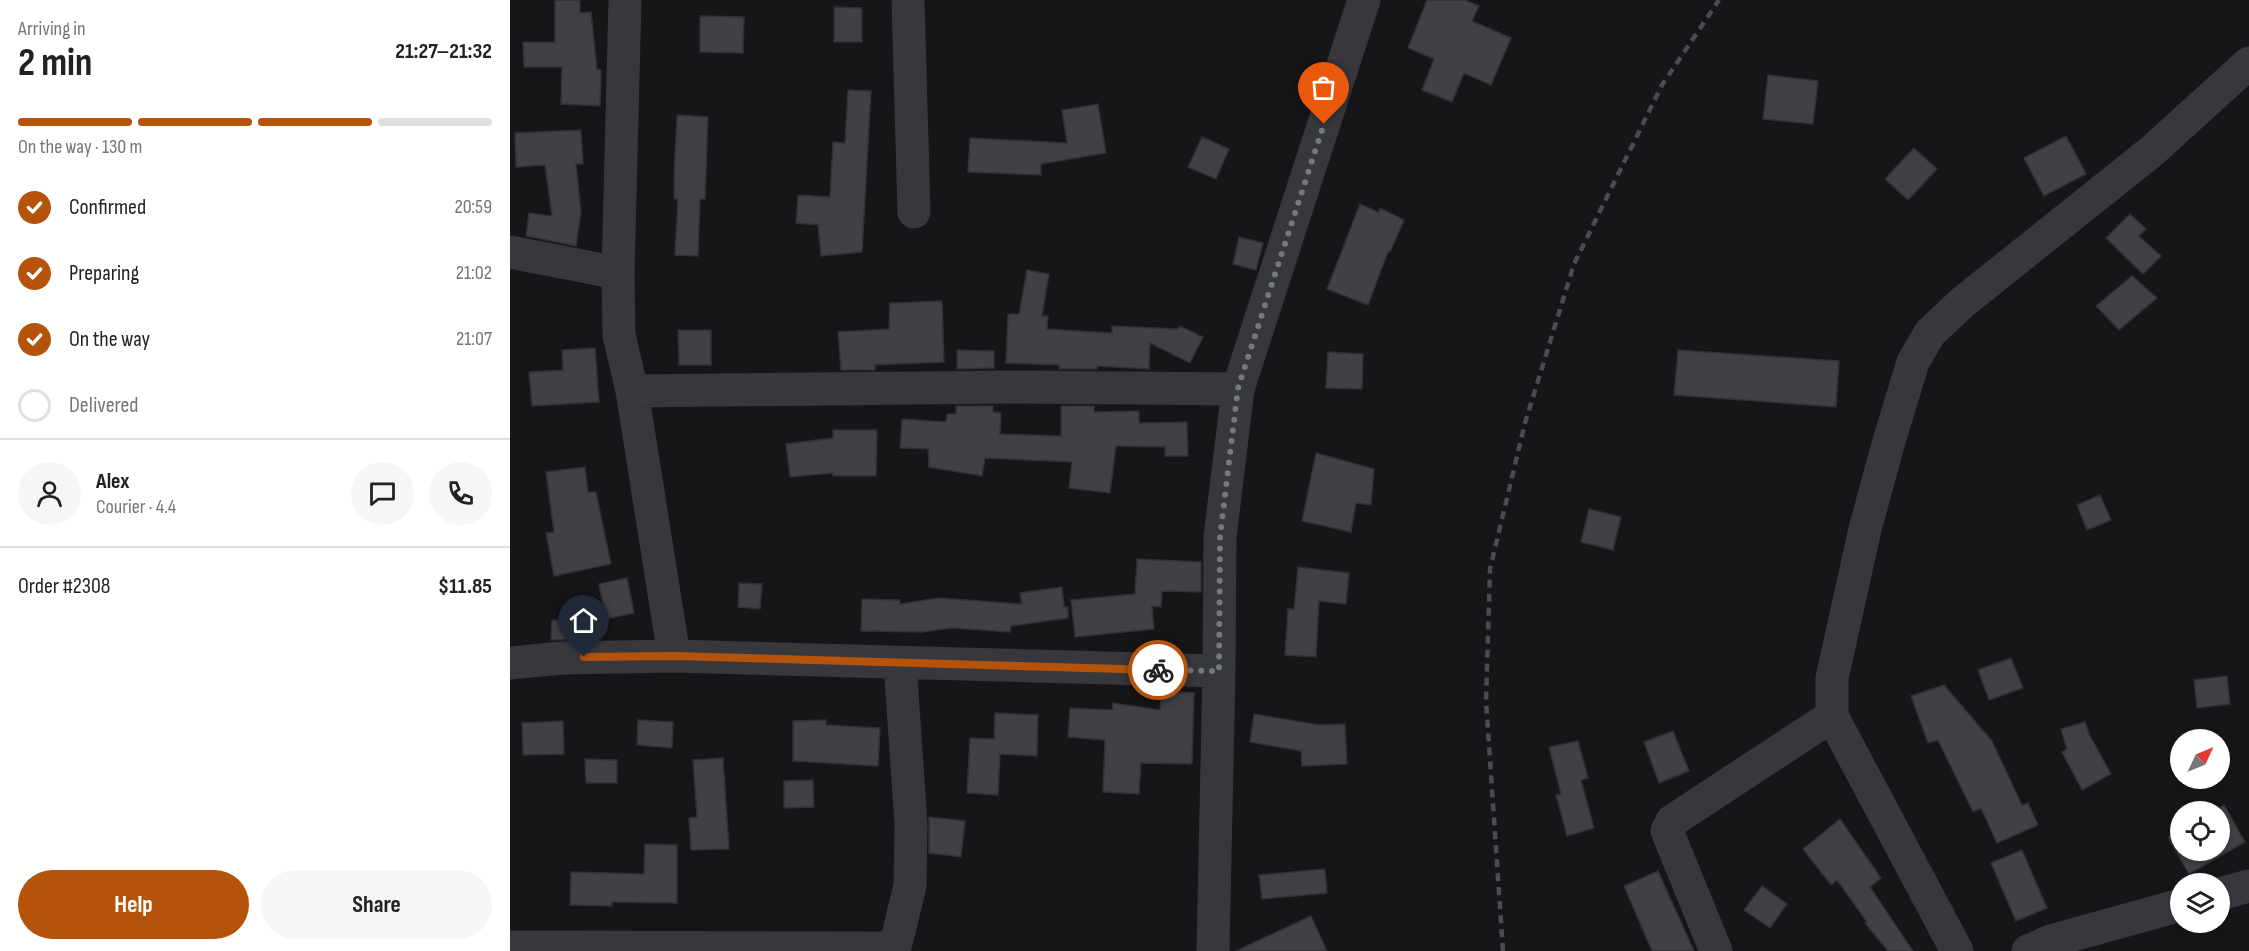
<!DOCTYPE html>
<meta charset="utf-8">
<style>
:root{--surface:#fff;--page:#f6f6f6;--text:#222;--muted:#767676;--line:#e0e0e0;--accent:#b45309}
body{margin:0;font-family:"Sofia Sans Condensed",sans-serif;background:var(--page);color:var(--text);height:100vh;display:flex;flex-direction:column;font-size:22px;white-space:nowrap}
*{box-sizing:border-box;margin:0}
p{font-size:20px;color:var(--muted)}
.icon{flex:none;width:33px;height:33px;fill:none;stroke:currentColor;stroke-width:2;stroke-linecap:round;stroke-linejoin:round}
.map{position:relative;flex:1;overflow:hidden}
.panel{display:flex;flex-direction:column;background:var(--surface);width:510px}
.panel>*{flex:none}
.needle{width:39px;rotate:46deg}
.buttons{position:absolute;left:1660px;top:729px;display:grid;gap:12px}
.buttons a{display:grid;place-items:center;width:60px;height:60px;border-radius:50%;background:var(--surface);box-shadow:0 2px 4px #0004;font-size:30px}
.pin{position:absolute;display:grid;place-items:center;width:51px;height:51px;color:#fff;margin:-62px -26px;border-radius:50% 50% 50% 0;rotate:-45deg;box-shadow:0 0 6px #0007}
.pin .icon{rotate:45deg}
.courier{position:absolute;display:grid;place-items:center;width:60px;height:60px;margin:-30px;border:4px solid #b45309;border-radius:50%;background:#fff;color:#222;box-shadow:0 2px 8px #0007}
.head em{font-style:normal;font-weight:700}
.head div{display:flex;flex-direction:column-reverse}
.head{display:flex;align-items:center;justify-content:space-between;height:102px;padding:0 18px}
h1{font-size:39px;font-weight:700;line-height:45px}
.bar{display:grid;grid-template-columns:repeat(4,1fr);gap:9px 6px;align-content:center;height:72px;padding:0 18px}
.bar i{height:8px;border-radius:4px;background:var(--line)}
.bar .active{background:var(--accent)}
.bar p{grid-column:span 4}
.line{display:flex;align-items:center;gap:15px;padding:0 18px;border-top:2px solid var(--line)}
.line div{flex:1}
.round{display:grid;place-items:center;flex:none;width:63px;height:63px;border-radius:32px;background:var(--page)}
ol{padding:0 18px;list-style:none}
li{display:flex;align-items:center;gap:18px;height:66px}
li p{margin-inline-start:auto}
li .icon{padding:6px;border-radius:50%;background:var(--accent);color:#fff;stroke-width:4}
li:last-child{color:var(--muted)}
li i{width:33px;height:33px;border:3px solid var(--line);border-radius:50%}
.button{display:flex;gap:12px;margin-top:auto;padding:12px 18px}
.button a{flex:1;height:69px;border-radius:36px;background:var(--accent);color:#fff;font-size:24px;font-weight:700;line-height:69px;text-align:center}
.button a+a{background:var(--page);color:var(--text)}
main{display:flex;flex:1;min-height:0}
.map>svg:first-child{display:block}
</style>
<main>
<section class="panel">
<div class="head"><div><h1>2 min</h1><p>Arriving in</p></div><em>21:27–21:32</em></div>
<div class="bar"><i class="active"></i><i class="active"></i><i class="active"></i><i></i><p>On the way · 130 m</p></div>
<ol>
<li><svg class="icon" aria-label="check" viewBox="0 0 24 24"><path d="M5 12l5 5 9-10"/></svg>Confirmed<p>20:59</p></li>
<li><svg class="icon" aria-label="check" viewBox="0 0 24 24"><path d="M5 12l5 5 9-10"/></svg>Preparing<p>21:02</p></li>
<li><svg class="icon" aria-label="check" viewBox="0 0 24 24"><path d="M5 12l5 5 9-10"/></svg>On the way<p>21:07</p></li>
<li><i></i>Delivered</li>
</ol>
<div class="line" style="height:108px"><a class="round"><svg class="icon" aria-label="person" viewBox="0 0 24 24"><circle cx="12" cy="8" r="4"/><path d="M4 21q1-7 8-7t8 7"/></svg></a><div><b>Alex</b><p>Courier · 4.4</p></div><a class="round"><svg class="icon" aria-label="chat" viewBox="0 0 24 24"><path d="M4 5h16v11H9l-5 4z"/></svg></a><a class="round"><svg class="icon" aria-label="phone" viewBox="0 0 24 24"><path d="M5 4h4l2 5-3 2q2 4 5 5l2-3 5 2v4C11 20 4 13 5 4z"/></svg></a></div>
<div class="line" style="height:78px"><div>Order #2308</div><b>$11.85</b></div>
<div class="button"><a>Help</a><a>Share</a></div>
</section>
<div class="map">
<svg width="1739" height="951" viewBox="0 0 1739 951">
<rect width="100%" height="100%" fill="#161618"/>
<path fill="#404145" stroke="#303034" stroke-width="1.5" d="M45,0H70V13L81,12L87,69L91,70L90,106L51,104L52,67H14L13,42H45Z
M917,0H955L969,6L962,21L1001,38L981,85L954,73L942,102L912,90L924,59L898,48Z
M324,7L352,8V42H324Z
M190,16L234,17L233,53L190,52Z
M1258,75L1308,81L1303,124L1253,119Z
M338,90L361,91L352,252L311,256L308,225L286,223L288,195L320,197L323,142L335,143Z
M588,104L596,153L531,164V175L458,172L460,138L557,143L552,110Z
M167,115L198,117L195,199H190L188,256L165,255L168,199H164V174Z
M71,130L73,164H66L71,212L66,246L16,236L19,213L42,216L35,165L6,167L5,133Z
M1556,136L1576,174L1534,196L1514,158Z
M692,137L719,149L706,179L678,167Z
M1404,148L1427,169L1398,200L1375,179Z
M850,204L868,212L870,208L894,220L880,252H878L858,305L817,289Z
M1620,214L1636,229L1629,236L1651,256L1633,274L1596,238Z
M729,237L753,243L746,270L723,264Z
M517,270L539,274L532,316H538L537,329L602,333V326L668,329L670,326L693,337L680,363L640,343L639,369L587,366V369H549V365L496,363L498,314H509Z
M1622,276L1647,298L1609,330L1586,306Z
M432,301L434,362L365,365V370H331L328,332L379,329L380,303Z
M168,330H201V365H169Z
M85,348L89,402L22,406L19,372L53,370L52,350Z
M447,350L484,351V368L447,369Z
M1168,350L1329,361L1326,407L1164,395Z
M818,352L853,354L852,389L816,388Z
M446,406H483V412L491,413L490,434L551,436V406H584V412L629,411V423L677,422L678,456H655V447L606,446L600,493L559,488L562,462L475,458L472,476L419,467L418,449L390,448L392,419L436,422L437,414H446Z
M323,430H367L366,476H323V473L280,477L276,444L323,438Z
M806,453L864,469L861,505L846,503L841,532L792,521Z
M75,467L78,492H86L101,564L44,576L36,533L44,532L36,472Z
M1590,495L1601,520L1577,530L1567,505Z
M1079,509L1111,517L1103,550L1071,542Z
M627,559L691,562V592L652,591L651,607L642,606L644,629L565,637L561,600L625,594Z
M788,567L839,573L836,604L809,601L806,657L775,655L778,609H784Z
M117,578L124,613L96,619L89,584Z
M229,583L252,584L250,609L228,607Z
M552,587L554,607H558V618L501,626L500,632L442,628L412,632L351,631L352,599L390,600V604L429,598L512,604L510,593Z
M42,620L81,622L80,639L41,640Z
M1501,658L1513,688L1479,700L1468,670Z
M1717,676L1720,704L1687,708L1684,680Z
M1434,685L1482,741L1512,805L1518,803L1528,825L1487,843L1471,808L1463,812L1428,740L1418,743L1401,696Z
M651,691L684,693L682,764L631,763L629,794L593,792L595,740L558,737L560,708L602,710L603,703L650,710Z
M485,713L528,715L527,756L490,754L488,795L457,793L460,738L484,739Z
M744,714L809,725L835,724L837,764L792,766L791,751L740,742Z
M128,720L163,722L162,748L127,745Z
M316,720V725L370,728L368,766L283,761V721Z
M53,721L54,754L13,755L12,723Z
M1575,722L1579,734L1601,774L1572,790L1552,752L1557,749L1551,729Z
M1163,731L1179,771L1149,783L1134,742Z
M1068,741L1078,778L1071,780L1084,828L1057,836L1046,795L1051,794L1039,747Z
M213,758L219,849L181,850L179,818L187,817L183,760Z
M75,759L107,760V783H76Z
M303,780L304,807L274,808V781Z
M1714,805L1735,842L1679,874L1658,837L1671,830V850H1710V812H1703Z
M419,817L455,821L451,857L419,853Z
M1330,819L1371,878L1360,887L1403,951H1378L1355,923L1357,922L1327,880L1321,885L1293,849Z
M135,844L167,845V903L102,902V906L60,905L61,872L134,874Z
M1512,850L1537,908L1506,921L1481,863Z
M815,869L817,893L752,899L749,875Z
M1148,871L1184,951H1142L1114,886Z
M1252,886L1277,904L1260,928L1234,910Z
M801,916L817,951H726Z"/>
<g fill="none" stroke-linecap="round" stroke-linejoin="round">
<path stroke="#37383d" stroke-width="33" d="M115,0L108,273L109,335L122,391L164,656
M398,0L404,212
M0,252L108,273
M122,391L500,387L728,389
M0,663L52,658L164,656L709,671L710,537L728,389L854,0
M1322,716L1447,951
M1710,894L1739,886
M0,947L384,948
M384,951L400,886L401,824L390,663
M703,951L709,671
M1206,951L1157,831L1162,821L1322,716V678L1355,529L1379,441L1403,362L1420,333L1453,302L1642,151L1739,63
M1518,951L1541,941L1671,905"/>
<path stroke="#4a4c52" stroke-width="4.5" stroke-dasharray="8 6" stroke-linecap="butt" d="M993,951L976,701L980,569L1015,423L1064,264L1152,85L1209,0"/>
</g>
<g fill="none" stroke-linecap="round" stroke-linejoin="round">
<path stroke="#757880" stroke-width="6" stroke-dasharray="0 10.8" d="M648,670L709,671L710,537L728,388L814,124"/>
<path stroke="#b45309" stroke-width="8" d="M74,657L164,656L648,670"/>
</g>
</svg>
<div class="buttons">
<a><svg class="needle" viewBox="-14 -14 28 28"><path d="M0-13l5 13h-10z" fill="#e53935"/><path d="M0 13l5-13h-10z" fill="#767676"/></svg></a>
<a><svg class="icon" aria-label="locate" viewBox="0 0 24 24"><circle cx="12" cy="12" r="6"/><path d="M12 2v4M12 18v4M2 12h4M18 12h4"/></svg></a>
<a><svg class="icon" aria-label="layers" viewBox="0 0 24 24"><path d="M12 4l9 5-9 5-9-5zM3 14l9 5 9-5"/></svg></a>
</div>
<div class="pin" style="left:814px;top:124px;background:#ea580c"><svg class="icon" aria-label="bag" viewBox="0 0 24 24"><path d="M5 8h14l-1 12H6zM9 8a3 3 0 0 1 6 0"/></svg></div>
<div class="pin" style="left:74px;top:657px;background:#1f2937"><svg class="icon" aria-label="home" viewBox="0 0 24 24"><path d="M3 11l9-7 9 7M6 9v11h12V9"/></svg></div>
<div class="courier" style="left:648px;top:670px"><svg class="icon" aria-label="bike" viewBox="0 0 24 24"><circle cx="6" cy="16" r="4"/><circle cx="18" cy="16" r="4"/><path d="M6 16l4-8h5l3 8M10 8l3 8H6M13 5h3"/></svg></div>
</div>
</main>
